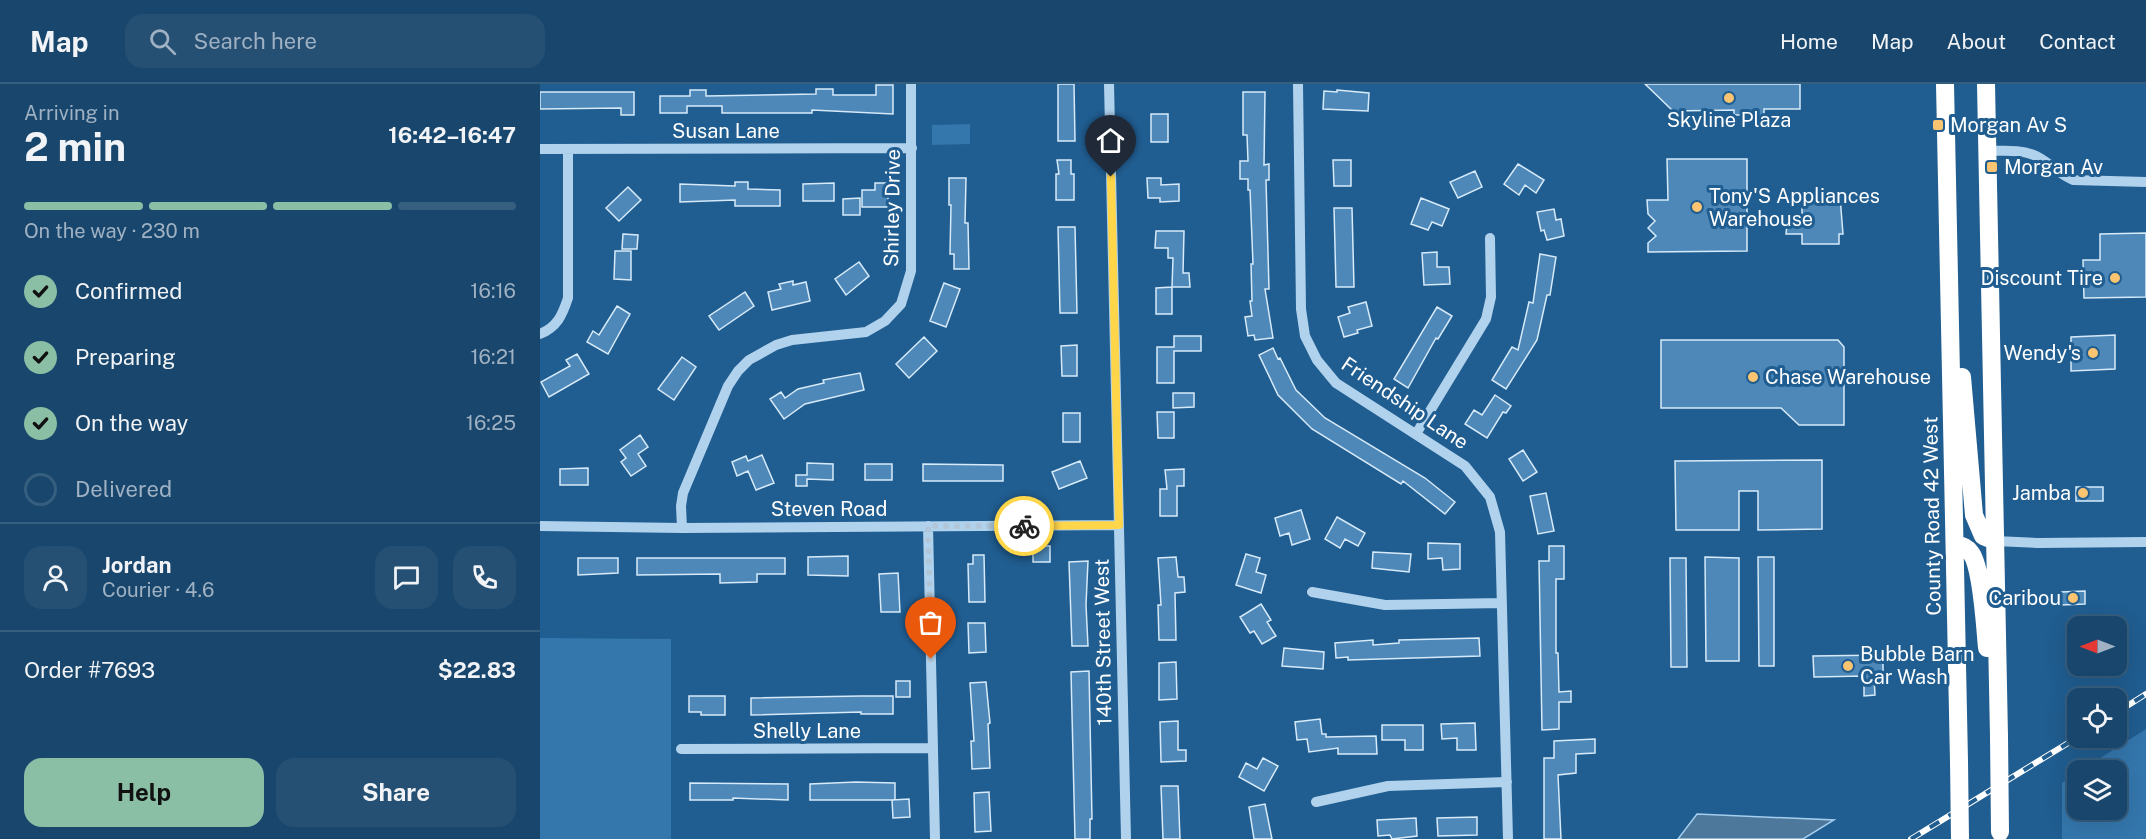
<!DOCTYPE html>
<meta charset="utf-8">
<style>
:root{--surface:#18466c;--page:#255074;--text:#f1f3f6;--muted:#9fb1c2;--line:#365e7f;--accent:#8abfa5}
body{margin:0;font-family:"Public Sans",sans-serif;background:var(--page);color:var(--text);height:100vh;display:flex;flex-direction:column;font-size:22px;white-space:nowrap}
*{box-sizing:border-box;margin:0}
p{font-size:20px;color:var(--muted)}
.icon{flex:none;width:33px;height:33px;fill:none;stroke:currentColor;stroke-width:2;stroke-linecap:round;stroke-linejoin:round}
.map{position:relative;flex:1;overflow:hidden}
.side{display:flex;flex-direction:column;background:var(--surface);width:540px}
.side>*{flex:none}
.needle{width:39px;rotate:270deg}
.buttons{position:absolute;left:1527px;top:532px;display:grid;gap:12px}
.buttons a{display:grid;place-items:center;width:60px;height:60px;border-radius:12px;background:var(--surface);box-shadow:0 6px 24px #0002,0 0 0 2px var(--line);font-size:30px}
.pin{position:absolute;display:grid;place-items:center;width:51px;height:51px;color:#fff;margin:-62px -26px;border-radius:50% 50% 50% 0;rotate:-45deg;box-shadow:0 0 6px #0007}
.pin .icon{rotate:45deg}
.courier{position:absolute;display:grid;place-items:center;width:60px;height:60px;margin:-30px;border:4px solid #ffd54a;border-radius:50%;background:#fff;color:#222;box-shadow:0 2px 8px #0007}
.summary em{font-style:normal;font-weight:700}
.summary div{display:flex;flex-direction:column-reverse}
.summary{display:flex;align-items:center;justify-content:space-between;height:102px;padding:0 24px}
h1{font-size:39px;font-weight:700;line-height:45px}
.bar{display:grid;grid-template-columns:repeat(4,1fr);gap:9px 6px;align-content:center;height:72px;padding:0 24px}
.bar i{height:8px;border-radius:4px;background:var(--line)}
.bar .on{background:var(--accent)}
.bar p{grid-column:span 4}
.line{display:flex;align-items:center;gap:15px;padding:0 24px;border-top:2px solid var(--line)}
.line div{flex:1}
.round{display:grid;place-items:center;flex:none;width:63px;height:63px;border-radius:18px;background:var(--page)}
ol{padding:0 24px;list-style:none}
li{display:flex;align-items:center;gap:18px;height:66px}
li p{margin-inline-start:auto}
li .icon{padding:6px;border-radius:50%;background:var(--accent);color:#111;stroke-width:4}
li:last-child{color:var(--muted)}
li i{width:33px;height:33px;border:3px solid var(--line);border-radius:50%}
.cta{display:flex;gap:12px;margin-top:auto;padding:12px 24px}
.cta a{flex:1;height:69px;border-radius:18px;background:var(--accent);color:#111;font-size:24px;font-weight:700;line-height:69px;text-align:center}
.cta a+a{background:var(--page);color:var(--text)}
header{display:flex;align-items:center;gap:36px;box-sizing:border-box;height:84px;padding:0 30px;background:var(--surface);border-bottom:2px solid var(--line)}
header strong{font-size:28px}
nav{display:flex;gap:33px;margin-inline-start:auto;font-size:21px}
.search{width:420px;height:54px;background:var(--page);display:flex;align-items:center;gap:15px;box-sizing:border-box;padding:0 21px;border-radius:18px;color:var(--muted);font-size:22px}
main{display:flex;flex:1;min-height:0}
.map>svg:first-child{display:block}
</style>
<header>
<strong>Map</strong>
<div class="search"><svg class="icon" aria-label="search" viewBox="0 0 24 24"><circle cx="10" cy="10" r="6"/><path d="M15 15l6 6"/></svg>Search here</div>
<nav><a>Home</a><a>Map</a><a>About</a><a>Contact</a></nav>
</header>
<main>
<section class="side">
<div class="summary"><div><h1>2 min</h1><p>Arriving in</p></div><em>16:42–16:47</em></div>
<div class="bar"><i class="on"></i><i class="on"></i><i class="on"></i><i></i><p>On the way · 230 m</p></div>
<ol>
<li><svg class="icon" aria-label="check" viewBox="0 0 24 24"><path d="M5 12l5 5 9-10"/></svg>Confirmed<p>16:16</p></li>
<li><svg class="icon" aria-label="check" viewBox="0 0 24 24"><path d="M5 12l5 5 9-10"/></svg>Preparing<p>16:21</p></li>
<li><svg class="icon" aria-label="check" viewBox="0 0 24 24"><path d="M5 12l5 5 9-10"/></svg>On the way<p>16:25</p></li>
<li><i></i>Delivered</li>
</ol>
<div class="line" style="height:108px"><a class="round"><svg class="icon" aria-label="person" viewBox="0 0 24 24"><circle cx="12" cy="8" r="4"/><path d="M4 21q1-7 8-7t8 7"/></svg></a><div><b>Jordan</b><p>Courier · 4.6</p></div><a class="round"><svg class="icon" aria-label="chat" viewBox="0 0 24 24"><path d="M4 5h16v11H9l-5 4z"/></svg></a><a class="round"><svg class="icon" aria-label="phone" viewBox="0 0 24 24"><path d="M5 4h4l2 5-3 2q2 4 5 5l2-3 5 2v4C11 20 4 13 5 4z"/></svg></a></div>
<div class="line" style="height:78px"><div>Order #7693</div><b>$22.83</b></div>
<div class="cta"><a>Help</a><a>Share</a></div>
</section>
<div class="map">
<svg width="1606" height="755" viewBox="0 0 1606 755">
<rect width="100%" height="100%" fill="#205d90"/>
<path fill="#3477ad" d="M430,40V60L392,61V41Z
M0,554L131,555V755H0Z
M1606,645V755H1522V699L1537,689L1538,726H1576V687H1540Z"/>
<path fill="#4d789c" stroke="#a4ceee" stroke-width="1.5" d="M1157,730L1294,736L1263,755H1138Z"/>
<path fill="#4d88b8" stroke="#d6eaf9" stroke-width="1.5" d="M518,0H534L535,57H518Z
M1105,0H1260V25H1224V31H1194V26L1133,27Z
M336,1H353V30L272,26V29H182V22H147V29H120V12H150V6H166V12L276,10V5H293V11H336Z
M797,6L829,9L828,27L783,25L784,7L797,8Z
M0,8H94V31H81V24L0,25Z
M703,8H725L724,81L729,80V96H726L729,205H725L733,254L715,256L714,251L708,252L705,233L712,232L710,217H712L711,180H713L710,106H708V95H700V77H708L707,51H703Z
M611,30H628V58H611Z
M1127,75H1207V167L1108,168V159L1116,152L1108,144L1115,137L1108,130L1107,116H1128Z
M517,76H531V90H534V116H516V90H519Z
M793,76H811V102H794Z
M978,80L1004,96L996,109L985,101L979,111L964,100Z
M935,87L942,103L918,114L910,98Z
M409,94H426L425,139H428L429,185H414V170H410L411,121H409Z
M607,94H621V101L639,100V117L620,118V114H608Z
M195,98H208V105L240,106V122H195V116L140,118V100L195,102Z
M294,99V117H263V100Z
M335,99H348V123H322V106H335Z
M88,103L101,116L79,137L66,124Z
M1262,113H1300L1303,150H1299V160H1262V150H1246L1247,140H1262Z
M320,114V131H303V115Z
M881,114L909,125L902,142L892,138L888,146L871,140Z
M794,124H812L814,203H796Z
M1014,125L1016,136L1021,135L1024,152L1007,156L1004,146L1001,147L997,128Z
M518,143H535L537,229H520Z
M616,147H644L643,189H649L650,203H632L633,174H628V164H615Z
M1606,149V213L1544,214L1543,176H1560V150Z
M83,150L98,151L97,165H82Z
M75,167H91V196L74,195Z
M897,168V183H909L910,200L884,201L882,169Z
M1000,170L1016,173L1010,211H1007L997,256L966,305L952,296L972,263L978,266L989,218L993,219Z
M319,178L329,192L306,211L295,195Z
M253,197V201L266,198L270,217L232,226L228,208L241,205L239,200Z
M404,199L420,205L406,243L390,237Z
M632,203V230H616V204Z
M205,208L214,222L179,246L169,232Z
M826,218L832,242L817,246L818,249L804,253L798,233L810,229L808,223Z
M77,222L90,230L68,270L47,258L53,247L59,251Z
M897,223L912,232L898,255L896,254L868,304L854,295Z
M1575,251V285L1531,287V253Z
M634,252H661V267H634V299H617V263H634Z
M384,253L397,267L369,294L356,280Z
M1121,256H1298L1304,263V341H1259L1241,324H1121Z
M537,261V292H522L521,262Z
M733,264L738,275L740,274L756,306L785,334L885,394L915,418L905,430L863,397L861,400L772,345L738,311L719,271Z
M37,270L49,290L9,313L1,298L30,282L26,276Z
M142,273L156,283L134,316L118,305Z
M320,289L324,306L265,320L244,335L230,315L241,308L245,314L258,305L284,299L283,296Z
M633,309H654V323L633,324Z
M955,311L971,322L966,329L963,328L947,354L925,340L934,326L942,331Z
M617,328H634V354H618Z
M523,329H540V358H523Z
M100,351L108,363L98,370L106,382L91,392L81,378L86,374L80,366Z
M983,366L997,388L983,397L969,375Z
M222,371L234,399L216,406L208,387L197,392L192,378L206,372L208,377Z
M1282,376V445L1218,446V407H1199V446H1136L1135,377Z
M540,377L547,394L519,405L512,388Z
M267,379L293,380V396L267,395V402H256V391H267Z
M325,380H352V396H325Z
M383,380L463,381V397H383Z
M48,384V401H20V385Z
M644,385V402H637V432H620V405H627L625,386Z
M1536,403H1563V417H1536Z
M1006,409L1014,447L998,450L990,412Z
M761,426L770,455L752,461L749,449L740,452L735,434Z
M797,433L825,449L818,462L805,455L800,464L785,455Z
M888,459L920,460V485L903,486L902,474L888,475Z
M493,462H510V478H493Z
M1009,462H1024V495H1016V569H1018L1019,608L1031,607V618H1019V645L1002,646L999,477H1009Z
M833,468L871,470L869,488L832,484Z
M706,470L720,474L716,488L726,491L721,509L696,501Z
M433,471H444L445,518H429L428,480H433Z
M308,472V492L268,491V473Z
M636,473L638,493H644L645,508L635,509L636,556H619L618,521H621L618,474Z
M1165,473L1199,474V577H1166Z
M1218,473H1234V582H1219Z
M38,474H78V489L38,491Z
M97,474H245V490H217V498L180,499V490L97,491Z
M1130,474H1146L1147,583H1131Z
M548,477L546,521L548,562H532L529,478Z
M358,489L360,528H341L339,490Z
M1545,507V520L1521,521V508Z
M721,520L731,536L727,538L736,552L722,560L714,547L710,549L700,533Z
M428,539H445L446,568L429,569Z
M939,554L940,572L808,576V573L796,574L795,559L833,556V561L859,559V556Z
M744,564L784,568L783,585L742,582Z
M1343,571V592H1334L1335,611L1324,612V592L1274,593L1273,572Z
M636,578L637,615L619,616V579Z
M549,587L552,735H550V755H535L531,588Z
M356,597H370V613H356Z
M446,598L450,639L448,640L450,684L432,685L431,657H434L430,599Z
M149,612H185V631H161V628H149Z
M321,612H353V630H321V628L211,631V614Z
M780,635L782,650H786V653L836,652L837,670H798V664L769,668L767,655L757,656L755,638Z
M638,637V666H646V677L621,678L620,638Z
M935,639L936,666H917V654L902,655L901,640Z
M842,641H883V666H865V656H842Z
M1055,655V669L1036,670V689L1018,691L1021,755H1004V674H1014V657Z
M723,674L738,682L724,707L699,693L706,679L717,685Z
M316,698L355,699V716H270V700Z
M150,699L248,700V716L193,714V716H150Z
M621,702H638L640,755H623Z
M449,708L451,747L435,748L434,709Z
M369,715L370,733L353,734L352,716Z
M725,720L732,755H714L709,723Z
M937,733V751L898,752L897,734Z
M876,734L877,752L852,755L850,751L838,752L837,736Z"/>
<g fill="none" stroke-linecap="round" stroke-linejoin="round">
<path stroke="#b0d2ed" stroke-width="10" d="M569,0L586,755
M758,0L761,225L765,252L777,276L796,299L925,382L950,413L960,448L968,755
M0,65L372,64
M1448,67C1463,67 1482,65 1496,72C1510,79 1519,90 1533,96L1606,98
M0,250C17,243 22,232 28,214V65
M876,350L946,235L951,213L950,154
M0,442L142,444L579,441
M388,442L395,755
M142,444L141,422L143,409L188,302L198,287L209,276L236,261L252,256L326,248L345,237L361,220L371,187V0
M1455,457L1498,459L1606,458
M772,508L845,521L962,519
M141,665L393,664
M776,718L848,702L967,698"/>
<path stroke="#fff" stroke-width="18" d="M1405,0L1419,677
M1446,0L1459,652
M1422,293L1434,431L1443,452L1455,457
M1415,460C1422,462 1427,463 1431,469C1442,484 1445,543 1447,564"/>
<g stroke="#fff" stroke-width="6">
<path id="rail" d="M1576,629L1606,610
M1371,755L1538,653"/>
</g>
<use href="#rail" stroke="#205d90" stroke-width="4" stroke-dasharray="11" stroke-linecap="butt"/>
<path stroke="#fff" stroke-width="18" d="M1459,652L1460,748
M1419,677L1420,755"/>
</g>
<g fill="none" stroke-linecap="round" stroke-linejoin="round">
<path stroke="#b1c6d8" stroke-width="6" stroke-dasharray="0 10.8" d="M391,575L388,442H484"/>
<path stroke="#ffd54a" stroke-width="8" d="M484,442L579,441L571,93"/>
</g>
<g fill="#fac471" stroke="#205d90" stroke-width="2">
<circle cx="1189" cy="14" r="6"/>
<rect x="1392" y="35" width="12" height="12" rx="3"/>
<rect x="1446" y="77" width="12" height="12" rx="3"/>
<circle cx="1157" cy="123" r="6"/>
<circle cx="1575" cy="194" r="6"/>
<circle cx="1553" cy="269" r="6"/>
<circle cx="1213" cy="293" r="6"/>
<circle cx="1543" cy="409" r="6"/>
<circle cx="1533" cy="514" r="6"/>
<circle cx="1308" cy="582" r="6"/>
</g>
<g text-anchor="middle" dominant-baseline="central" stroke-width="6" stroke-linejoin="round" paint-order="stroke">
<g font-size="20" fill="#fff" stroke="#205d90" text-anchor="start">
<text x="1189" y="36" text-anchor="middle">Skyline Plaza</text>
<text x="1410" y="41">Morgan Av S</text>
<text x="1464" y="83">Morgan Av</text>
<text x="1169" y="112">Tony'S Appliances<tspan x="1169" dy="23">Warehouse</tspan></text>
<text x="1563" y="194" text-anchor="end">Discount Tire</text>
<text x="1541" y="269" text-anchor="end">Wendy's</text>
<text x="1225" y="293">Chase Warehouse</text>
<text x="1531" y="409" text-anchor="end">Jamba</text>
<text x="1521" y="514" text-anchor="end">Caribou</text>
<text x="1320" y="570">Bubble Barn<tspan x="1320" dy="23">Car Wash</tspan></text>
</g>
<g font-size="20" fill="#fff" stroke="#205d90">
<text x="186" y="47">Susan Lane</text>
<text transform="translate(352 124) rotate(-89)">Shirley Drive</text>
<text transform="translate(865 319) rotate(34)">Friendship Lane</text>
<text x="289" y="425">Steven Road</text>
<text transform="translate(1392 432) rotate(-91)">County Road 42 West</text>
<text transform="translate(563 558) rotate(-91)">140th Street West</text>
<text x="267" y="647">Shelly Lane</text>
</g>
</g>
</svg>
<div class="buttons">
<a><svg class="needle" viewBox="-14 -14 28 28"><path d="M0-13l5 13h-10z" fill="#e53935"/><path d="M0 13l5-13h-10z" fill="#9fb1c2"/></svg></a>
<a><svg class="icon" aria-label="locate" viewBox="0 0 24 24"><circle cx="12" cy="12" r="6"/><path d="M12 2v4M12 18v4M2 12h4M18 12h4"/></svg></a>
<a><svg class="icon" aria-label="layers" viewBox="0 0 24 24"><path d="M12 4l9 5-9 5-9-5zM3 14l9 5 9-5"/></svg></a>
</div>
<div class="pin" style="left:391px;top:575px;background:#ea580c"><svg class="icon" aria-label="bag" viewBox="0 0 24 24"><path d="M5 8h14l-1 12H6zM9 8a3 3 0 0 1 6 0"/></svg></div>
<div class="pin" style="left:571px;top:93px;background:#1f2937"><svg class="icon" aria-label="home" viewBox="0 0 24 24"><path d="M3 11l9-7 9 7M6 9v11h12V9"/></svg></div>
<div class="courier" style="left:484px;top:442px"><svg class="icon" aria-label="bike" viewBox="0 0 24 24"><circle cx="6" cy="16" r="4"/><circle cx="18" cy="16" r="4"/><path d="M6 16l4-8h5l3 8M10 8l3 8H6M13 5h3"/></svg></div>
</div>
</main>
